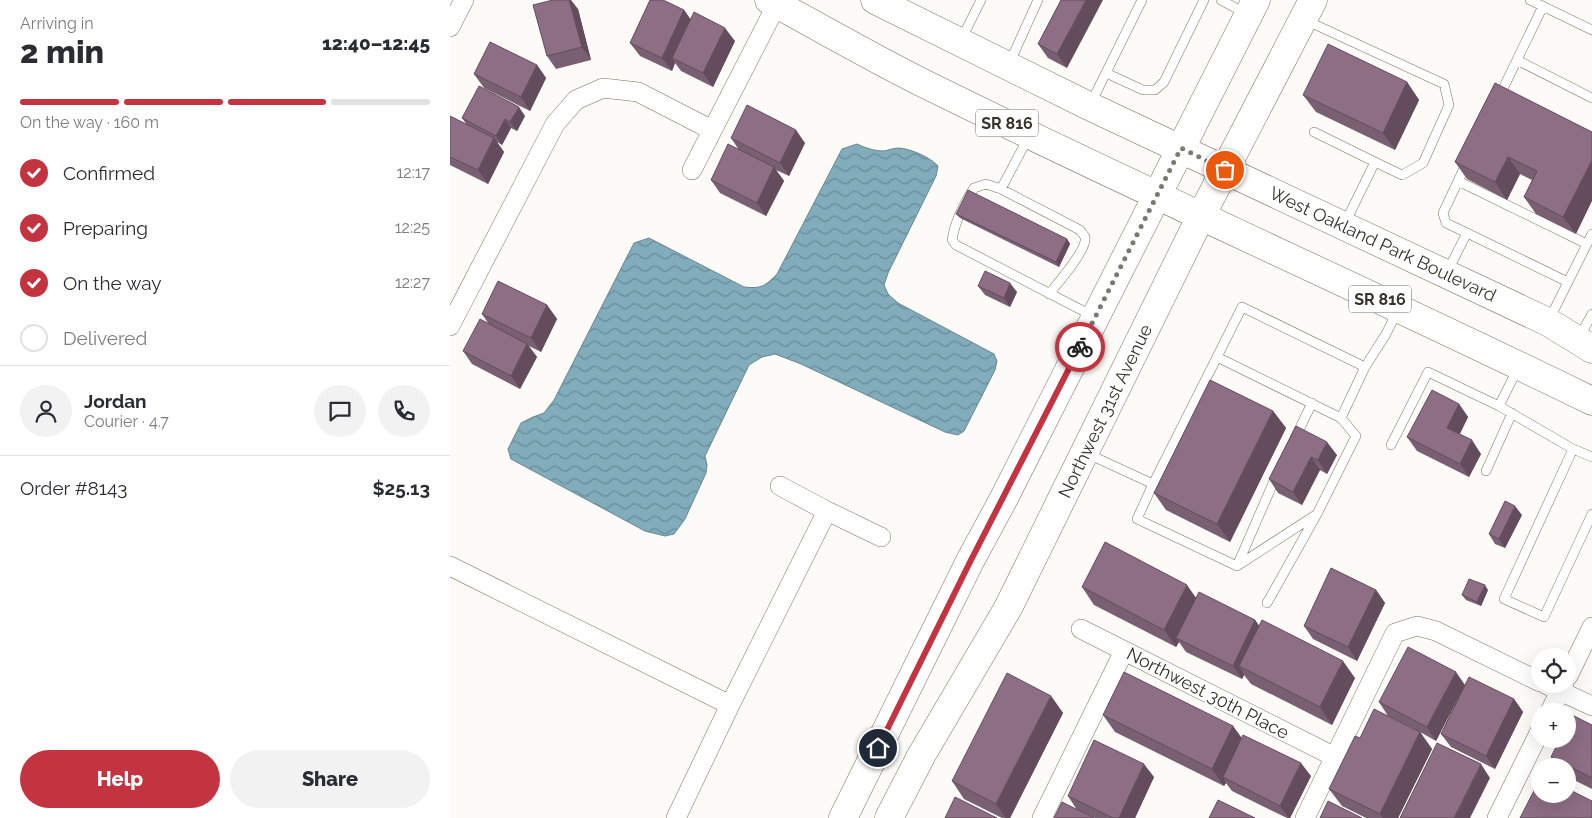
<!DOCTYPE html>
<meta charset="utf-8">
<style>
:root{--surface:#fff;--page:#f2f2f3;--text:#2b2b33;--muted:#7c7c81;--line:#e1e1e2;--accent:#c33340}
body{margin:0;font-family:Raleway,sans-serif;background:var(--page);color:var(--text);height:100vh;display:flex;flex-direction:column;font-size:19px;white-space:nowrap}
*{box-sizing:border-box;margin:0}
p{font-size:16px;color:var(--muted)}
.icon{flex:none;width:28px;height:28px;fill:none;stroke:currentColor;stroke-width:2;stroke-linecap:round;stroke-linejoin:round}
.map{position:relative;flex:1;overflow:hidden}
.panel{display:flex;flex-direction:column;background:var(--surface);width:450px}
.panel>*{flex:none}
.fabs{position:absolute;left:1081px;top:648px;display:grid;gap:10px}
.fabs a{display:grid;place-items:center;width:45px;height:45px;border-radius:50%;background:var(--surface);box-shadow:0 5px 20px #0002;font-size:25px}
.pin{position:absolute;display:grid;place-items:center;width:42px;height:42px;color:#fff;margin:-21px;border:2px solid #fff;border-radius:50%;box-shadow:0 1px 5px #0007}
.courier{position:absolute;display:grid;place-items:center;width:50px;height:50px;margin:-25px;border:4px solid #c33340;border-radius:50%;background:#fff;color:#222;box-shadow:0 1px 6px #0007}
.headline em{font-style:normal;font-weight:800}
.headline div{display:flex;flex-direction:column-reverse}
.headline{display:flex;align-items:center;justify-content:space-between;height:85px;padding:0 20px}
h1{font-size:32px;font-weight:800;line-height:38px}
.bar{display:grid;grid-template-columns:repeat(4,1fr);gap:8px 5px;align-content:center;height:60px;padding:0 20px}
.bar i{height:6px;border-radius:4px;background:var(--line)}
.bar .on{background:var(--accent)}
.bar p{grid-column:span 4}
.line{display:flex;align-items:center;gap:12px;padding:0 20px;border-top:1px solid var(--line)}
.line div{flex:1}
.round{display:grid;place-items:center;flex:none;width:52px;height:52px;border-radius:26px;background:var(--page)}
ol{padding:0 20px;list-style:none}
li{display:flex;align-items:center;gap:15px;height:55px}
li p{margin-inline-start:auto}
li .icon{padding:5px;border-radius:50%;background:var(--accent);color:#fff;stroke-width:4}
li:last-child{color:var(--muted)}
li i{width:28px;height:28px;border:2px solid var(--line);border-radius:50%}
.cta{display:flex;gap:10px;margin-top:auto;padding:10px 20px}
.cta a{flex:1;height:58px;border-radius:30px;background:var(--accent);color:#fff;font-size:20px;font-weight:800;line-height:58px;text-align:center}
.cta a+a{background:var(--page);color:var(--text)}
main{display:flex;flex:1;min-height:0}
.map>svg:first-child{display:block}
</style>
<main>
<section class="panel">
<div class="headline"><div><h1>2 min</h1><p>Arriving in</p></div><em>12:40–12:45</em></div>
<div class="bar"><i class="on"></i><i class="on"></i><i class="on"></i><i></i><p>On the way · 160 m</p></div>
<ol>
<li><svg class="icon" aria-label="check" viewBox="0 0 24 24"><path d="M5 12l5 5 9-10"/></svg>Confirmed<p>12:17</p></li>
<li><svg class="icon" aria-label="check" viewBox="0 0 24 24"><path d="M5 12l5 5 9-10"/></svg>Preparing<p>12:25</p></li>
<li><svg class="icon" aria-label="check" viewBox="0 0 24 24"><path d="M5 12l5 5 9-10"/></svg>On the way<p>12:27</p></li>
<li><i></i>Delivered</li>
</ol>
<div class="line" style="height:90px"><a class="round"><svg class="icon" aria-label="person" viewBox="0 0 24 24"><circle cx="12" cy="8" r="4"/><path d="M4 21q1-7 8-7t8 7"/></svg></a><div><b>Jordan</b><p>Courier · 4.7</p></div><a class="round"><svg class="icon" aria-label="chat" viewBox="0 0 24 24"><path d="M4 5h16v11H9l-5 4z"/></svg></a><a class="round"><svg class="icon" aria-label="phone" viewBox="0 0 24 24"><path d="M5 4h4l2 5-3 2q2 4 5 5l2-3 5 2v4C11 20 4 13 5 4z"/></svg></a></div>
<div class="line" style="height:65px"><div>Order #8143</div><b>$25.13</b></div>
<div class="cta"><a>Help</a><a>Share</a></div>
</section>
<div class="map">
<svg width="1142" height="818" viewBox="0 0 1142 818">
<defs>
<pattern id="water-waves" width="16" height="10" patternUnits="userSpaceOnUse" patternTransform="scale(1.25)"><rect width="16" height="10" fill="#80acbb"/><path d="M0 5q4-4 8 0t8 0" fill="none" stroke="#6a8d98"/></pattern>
</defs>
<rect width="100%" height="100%" fill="#fdfbf7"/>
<path fill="url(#water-waves)" stroke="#6a8790" d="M407,144C416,148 424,151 434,151C439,150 444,148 449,148C461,149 480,157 488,166L486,176L438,273L434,285L438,294L448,303L544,354L547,361L545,370L514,431L508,435L495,432L351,364L325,354L312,357L299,365L255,456L257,465L256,473L235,519L224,534L215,536L195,531L61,459L58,449L71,423L83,417L94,413L104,400L184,243L199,238L294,287C312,289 315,286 327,274L392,149Z"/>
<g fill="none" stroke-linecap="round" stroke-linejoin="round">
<g stroke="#7e7162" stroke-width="10">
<path id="service" d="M771,0L795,13
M1080,0L1142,30
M855,20L994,84L999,105L973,163L952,175L925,162L895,223
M511,40L531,0
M1067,60L1142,98
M559,64L588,0
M656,73L693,90H705L714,82L754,0
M1049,97L1093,6
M641,103L692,0
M864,132L925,162
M578,138L551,189L536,184L524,188C513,205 505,221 502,240L506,245L643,316
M1008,181L1137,244
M551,189L630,230C632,233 634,235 635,237C638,249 607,284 599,294
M1017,233L996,223L993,213L1017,162
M997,272L1017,233L1118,282
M1099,320L1142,234
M1129,338L1142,314
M767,357L792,307L915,367L891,418
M915,367L936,334L948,310
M1049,406L1123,449
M845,438L862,403
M941,445L978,372L1049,406L1068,368
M638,454L703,484L687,519L787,566
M1142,457L1123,449L1054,599L1094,617L1142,514
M1036,471L1062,413
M703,484L767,357L891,418L906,436L867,514L817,603
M787,566L827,474
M787,566L864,516"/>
</g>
<g stroke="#7e7162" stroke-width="20">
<path id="minor" d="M0,27L14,0
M242,170L327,4
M0,326L105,124L126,100L153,88L188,92L262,130
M330,486L377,511
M0,566L280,705L226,818
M631,629L885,757
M1118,676L1142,627
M1095,684L1142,706
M280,705L377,511L431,537
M1100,711L1114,684
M592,818L674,651
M855,818L945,633L967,626L986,631L1090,682
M1047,818L1090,731"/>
</g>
<g stroke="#7e7162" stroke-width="29">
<path id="primary" d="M319,0C373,29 426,60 481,87C700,195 923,294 1142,401
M425,0L639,106L1098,322L1142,349
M393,818L520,561L553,500L806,0
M439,818L471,756L558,608L751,216L863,0"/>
</g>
<use href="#service" stroke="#fff" stroke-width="9"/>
<use href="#minor" stroke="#fff" stroke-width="19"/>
<use href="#primary" stroke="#fff" stroke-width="28"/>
</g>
<path fill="#795f72" d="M611,0L617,68L598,58L588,44Z
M128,9L141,60L106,69L97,56Z
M234,10L240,19L285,41L263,87L231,71L225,63L222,71L190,56L180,43Z
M87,65L96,78L80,111L34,88L24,74Z
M957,82L969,100L945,150L866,112L853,95Z
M1045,83L1126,234L1086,214L1074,197L1082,180L1070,174L1057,200L1017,179L1005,162Z
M0,116L17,125L12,118L75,116L67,131L61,128L52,145L47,142L54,152L38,184L0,165Z
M281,138L355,143L339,176L326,170L334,181L316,216L270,193L261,180L289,150Z
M506,214L617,239L620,244L609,267L510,218Z
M528,286L567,292L560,307L535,295Z
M97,305L107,319L91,352L79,346L87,357L70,389L22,364L13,351L38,323L32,314Z
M1009,404L1018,417L1010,434L1031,454L1019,477L967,451L957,437Z
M823,411L836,428L780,542L716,510L704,493Z
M846,426L887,455L877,474L870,470L852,505L828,493L819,479Z
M1072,515L1055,548L1045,544L1039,534Z
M632,587L746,597L805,620L809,626L905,678L882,725L801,684L794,675L792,679L736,652L729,642L726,647L644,605Z
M926,590L935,603L907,661L863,639L854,626Z
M1038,590L1031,606L1016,600L1012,595Z
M1015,685L1064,699L1073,712L1045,769L1001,747L991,734L1013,688L986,741L970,732L982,749L948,818H916L892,806L879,789L910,738L962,728L938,716L929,702Z
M601,696L613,713L560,818H552L514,799L502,781Z
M653,715L783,726L792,738L861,776L840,818H837L782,791L776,783L774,786L665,732Z
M1142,725V789L1118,777V766H1107L1101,757Z
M704,777L685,818H645L627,810L618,796Z"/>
<path fill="#634d5d" d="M119,0H121L128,9L141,60L132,47Z
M636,0H653L617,68L607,54Z
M234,10L244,24L222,58L225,63L222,71L212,58Z
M275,28L285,41L263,87L253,73Z
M87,65L96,78L80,111L71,97Z
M957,82L969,100L945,150L933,133Z
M69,107L75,116L67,131L60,122Z
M55,119L61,128L52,145L46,136Z
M346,130L355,143L339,176L330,163Z
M44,138L54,152L38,184L28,170Z
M1058,157L1070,174L1057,200L1045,182Z
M1142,160V201L1126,234L1113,217Z
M324,167L334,181L316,216L307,203Z
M617,239L620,244L609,267L606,262Z
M560,283L567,292L560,307L554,298Z
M97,305L107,319L91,352L81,338Z
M77,344L87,357L70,389L61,376Z
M1009,404L1018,417L1006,441L997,428Z
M823,411L836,428L780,542L767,524Z
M1022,440L1031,454L1019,477L1010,464Z
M877,442L887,455L877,474L868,460Z
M861,457L870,470L852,505L843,492Z
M1065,506L1072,515L1055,548L1049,539Z
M737,585L749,602L726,638L729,642L726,647L714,630Z
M1035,585L1038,590L1031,606L1027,602Z
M926,590L935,603L907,661L898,647Z
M805,620L815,634L789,666L794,675L792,679L783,666Z
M893,661L905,678L882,725L870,707Z
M1006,672L1015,685L986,741L977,727Z
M601,696L613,713L560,818H556L546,804Z
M1064,699L1073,712L1045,769L1036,756Z
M783,726L795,744L773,777L776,783L774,786L762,769Z
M970,732L982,749L948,818H933L930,814Z
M851,763L861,776L840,818H839L830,806Z
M694,764L704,777L685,818H669Z
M1031,764L1040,778L1020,818H1004Z"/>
<path fill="#8d6e85" stroke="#634d5d" d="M103,0H119L132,47L97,56L83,5Z
M200,0H213L234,10L212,58L180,43Z
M611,0H636L607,54L588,44Z
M244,12L275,28L253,73L222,58Z
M40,42L87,65L71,97L24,74Z
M878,44L957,82L933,133L853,95Z
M1045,83L1142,132V160L1113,217L1074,197L1087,171L1058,157L1045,182L1005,162Z
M29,86L69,107L60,122L55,119L46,136L12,118Z
M297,105L346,130L330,163L281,138Z
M0,116L44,138L28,170L0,157Z
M278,144L324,167L307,203L261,180Z
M518,190L617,239L606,262L506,214Z
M535,271L560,283L554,298L528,286Z
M48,281L97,305L81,338L32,314Z
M30,319L77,344L61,376L13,351Z
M760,380L823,411L767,524L704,493Z
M982,390L1009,404L997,428L1022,440L1010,464L957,437Z
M846,426L877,442L868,460L861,457L843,492L819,479Z
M1055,501L1065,506L1049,539L1039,534Z
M655,542L737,585L714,630L632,587Z
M881,568L926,590L898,647L854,626Z
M1019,579L1035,585L1027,602L1012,595Z
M749,592L805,620L783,666L726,638Z
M812,620L893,661L870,707L789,666Z
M958,647L1006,672L977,727L929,702Z
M674,672L783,726L762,769L653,715Z
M557,673L601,696L546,804L502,781Z
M1019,677L1064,699L1036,756L991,734Z
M924,709L970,732L930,814L879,789L905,736L910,738Z
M1122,715L1142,725V778L1101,757L1110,739H1118V724Z
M793,735L851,763L830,806L773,777Z
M644,740L694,764L669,818H663L618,796Z
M987,743L1031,764L1004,818H950Z
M1090,779V794H1118V789L1142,801V818H1070Z
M505,797L547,818H495Z
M768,800L805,818H759Z
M878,801L912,818H870Z
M612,802L644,818H604Z"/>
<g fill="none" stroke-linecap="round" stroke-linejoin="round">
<path stroke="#7c7872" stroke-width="5" stroke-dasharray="0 9" d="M630,347L731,148L775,170"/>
<path stroke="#c33340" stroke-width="6" d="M428,748L520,562L630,347"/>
</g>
<g text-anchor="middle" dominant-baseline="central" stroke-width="5" stroke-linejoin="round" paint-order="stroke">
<g fill="#fff" stroke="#73706b" stroke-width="1">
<rect x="526" y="109.5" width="62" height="27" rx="4"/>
<rect x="899" y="285.5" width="62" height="27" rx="4"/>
</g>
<g font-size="16" font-weight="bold" fill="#37322b">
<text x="557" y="123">SR 816</text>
<text x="930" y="299">SR 816</text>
</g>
<g font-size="18" fill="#37322b" stroke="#fff">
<text transform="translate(933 244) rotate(25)">West Oakland Park Boulevard</text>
<text transform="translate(655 411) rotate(-64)">Northwest 31st Avenue</text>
<text transform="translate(758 693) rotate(27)">Northwest 30th Place</text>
</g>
</g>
</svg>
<div class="fabs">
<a><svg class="icon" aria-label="locate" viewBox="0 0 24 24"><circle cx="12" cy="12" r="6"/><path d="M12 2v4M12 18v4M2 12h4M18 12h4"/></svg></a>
<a>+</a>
<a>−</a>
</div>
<div class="pin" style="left:775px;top:170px;background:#ea580c"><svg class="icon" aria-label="bag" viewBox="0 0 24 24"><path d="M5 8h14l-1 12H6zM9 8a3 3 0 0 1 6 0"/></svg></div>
<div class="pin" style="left:428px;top:748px;background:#1f2937"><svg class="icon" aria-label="home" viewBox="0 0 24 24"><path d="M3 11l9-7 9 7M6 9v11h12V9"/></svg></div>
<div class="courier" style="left:630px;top:347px"><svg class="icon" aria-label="bike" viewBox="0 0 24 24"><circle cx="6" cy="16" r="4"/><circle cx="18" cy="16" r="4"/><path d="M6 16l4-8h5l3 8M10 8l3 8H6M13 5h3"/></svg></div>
</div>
</main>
